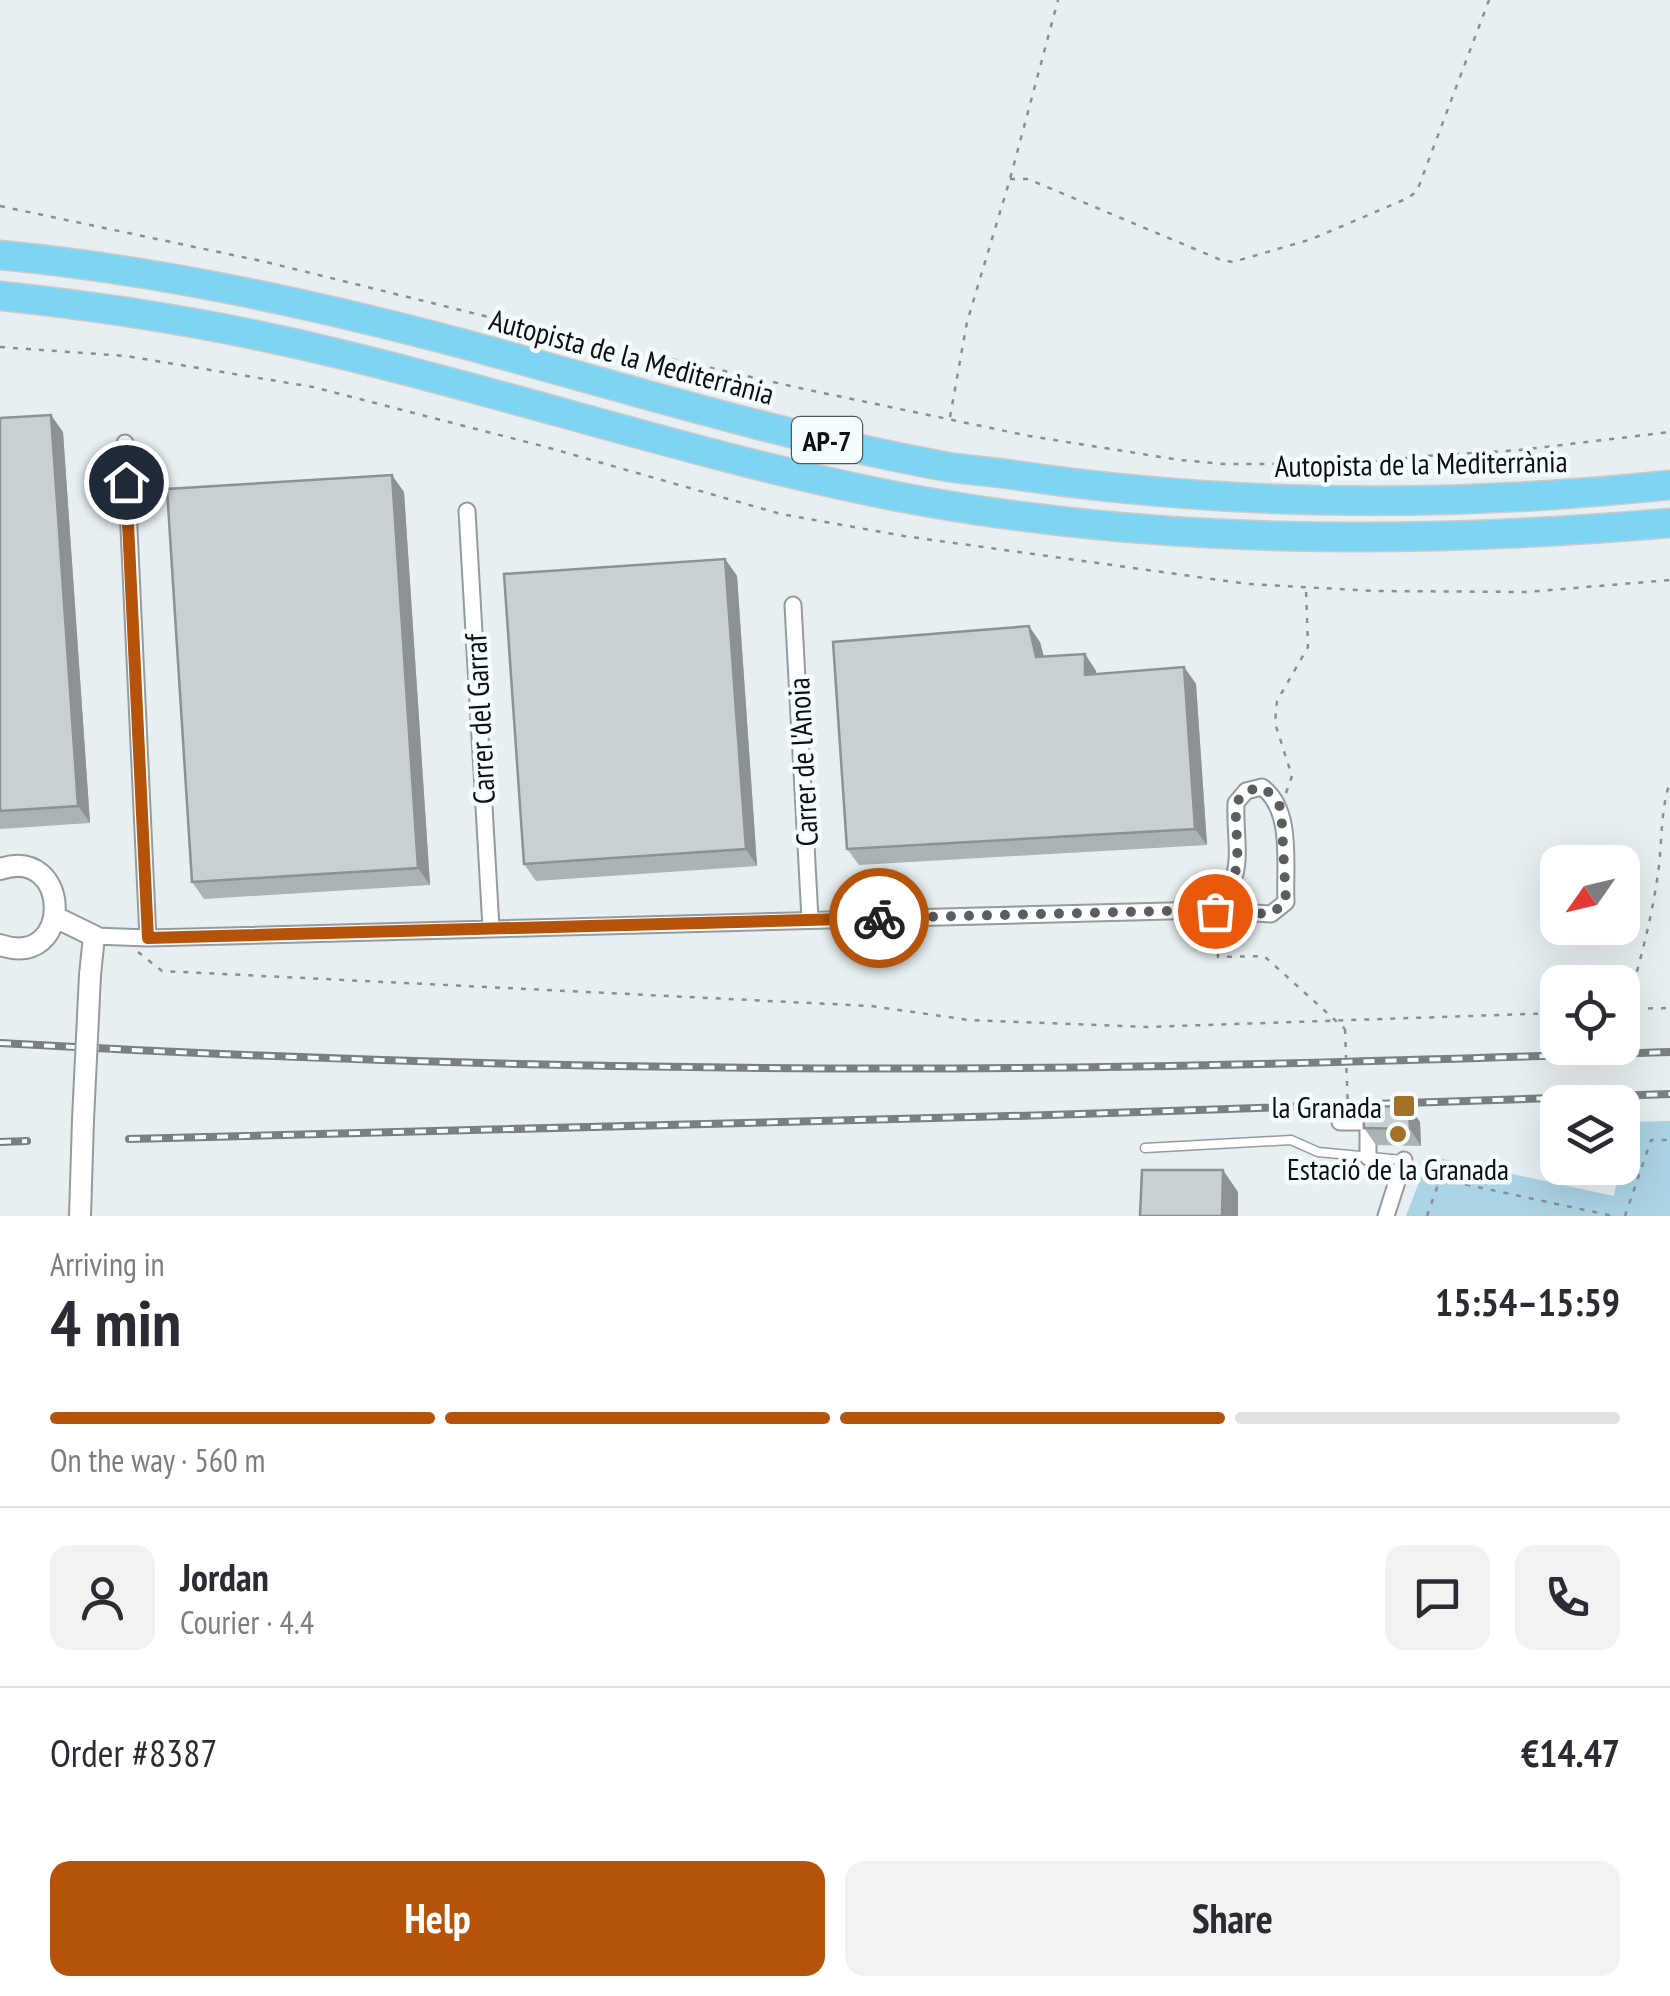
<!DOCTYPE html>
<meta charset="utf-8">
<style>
:root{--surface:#fff;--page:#f2f2f3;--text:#2b2b33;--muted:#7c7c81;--line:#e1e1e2;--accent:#b45309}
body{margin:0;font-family:"PT Sans Narrow",sans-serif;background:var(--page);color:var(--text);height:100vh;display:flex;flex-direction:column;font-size:38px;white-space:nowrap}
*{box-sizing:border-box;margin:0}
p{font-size:32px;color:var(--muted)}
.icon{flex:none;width:55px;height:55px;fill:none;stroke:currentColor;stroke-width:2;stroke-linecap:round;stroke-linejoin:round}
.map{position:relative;height:1216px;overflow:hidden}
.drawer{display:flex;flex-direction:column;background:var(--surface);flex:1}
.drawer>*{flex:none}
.needle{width:65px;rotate:236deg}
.fabs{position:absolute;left:1540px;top:845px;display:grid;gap:20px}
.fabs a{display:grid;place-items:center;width:100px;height:100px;border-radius:20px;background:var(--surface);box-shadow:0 10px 40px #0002;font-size:50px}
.pin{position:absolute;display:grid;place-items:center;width:85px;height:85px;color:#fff;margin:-42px;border:5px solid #fff;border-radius:50%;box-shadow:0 2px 10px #0007}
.courier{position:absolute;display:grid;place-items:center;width:100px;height:100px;margin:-50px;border:8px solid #b45309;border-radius:50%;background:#fff;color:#222;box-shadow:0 2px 12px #0007}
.overview em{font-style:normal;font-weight:700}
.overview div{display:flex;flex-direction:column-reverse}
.overview{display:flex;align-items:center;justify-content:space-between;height:170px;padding:0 50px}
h1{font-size:65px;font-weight:700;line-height:75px}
.bar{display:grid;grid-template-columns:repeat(4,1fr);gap:15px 10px;align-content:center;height:120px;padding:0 50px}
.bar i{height:12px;border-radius:8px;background:var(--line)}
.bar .active{background:var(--accent)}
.bar p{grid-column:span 4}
.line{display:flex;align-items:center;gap:25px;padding:0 50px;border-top:2px solid var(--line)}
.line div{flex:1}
.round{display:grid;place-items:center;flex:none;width:105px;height:105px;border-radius:20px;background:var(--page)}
.cta{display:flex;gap:20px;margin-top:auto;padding:20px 50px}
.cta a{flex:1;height:115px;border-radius:20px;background:var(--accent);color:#fff;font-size:40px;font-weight:700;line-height:115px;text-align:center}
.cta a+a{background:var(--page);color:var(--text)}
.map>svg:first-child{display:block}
</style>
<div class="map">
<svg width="1670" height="1216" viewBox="0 0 1670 1216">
<rect width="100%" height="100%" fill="#e7eff2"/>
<path fill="#abd4e4" d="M1670,1121V1216H1406L1429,1156L1614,1196L1629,1122Z"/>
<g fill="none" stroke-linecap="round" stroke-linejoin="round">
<g stroke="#949b9e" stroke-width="11">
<path id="lane" d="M1145,1148L1291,1140L1318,1152L1402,1160"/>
</g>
<g stroke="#949b9e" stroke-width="19">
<path id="street" d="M125,443L148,938
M467,511L491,928
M793,605L810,919
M94,936L148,938L1207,910L1271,914L1286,902C1284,867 1294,810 1262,787L1246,791L1236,803C1234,847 1250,882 1207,910
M1340,1122H1368V1157
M1386,1216L1404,1160"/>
</g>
<g stroke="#949b9e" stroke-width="24">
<path id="secondary" d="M0,869C72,845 74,970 0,945
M55,917L94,936L90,975
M80,1216L83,1120"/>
</g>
<g stroke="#cacacb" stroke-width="31">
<path id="highway" d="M0,255C156,270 309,303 460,343C622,387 783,437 948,467C967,470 987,471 1007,474C1227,507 1449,508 1670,485
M0,296C116,308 231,327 344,355C526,399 705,458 889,495C1145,545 1411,545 1670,523"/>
</g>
<path stroke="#898f91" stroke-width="2.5" stroke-dasharray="5 8" stroke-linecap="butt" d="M1010,179H1028L1221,260L1233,262L1312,239L1408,198L1417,191L1489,0
M0,206L266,262L525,326L804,389L1029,436L1180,460L1224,464H1354L1424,456L1520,450L1670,432
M0,347L126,356L313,387L546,447L781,514L904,536L1248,584L1375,591L1527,592L1670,580
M950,417L967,322L1010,179L1058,0
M1286,793L1292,776L1275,723L1277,701L1308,647L1306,589
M1216,927L1218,957L1264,956L1345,1029
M138,952L162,971L871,1006L969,1020L1147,1027L1558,1013
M1622,1009L1670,1008
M1626,1009C1640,963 1653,914 1659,866C1662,837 1661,809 1670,782
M1427,1216L1440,1179L1613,1216
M1625,1216L1651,1140H1670"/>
<use href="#lane" stroke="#fff" stroke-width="8"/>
<use href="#street" stroke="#fff" stroke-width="15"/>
<use href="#secondary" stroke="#fff" stroke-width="20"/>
<use href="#highway" stroke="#7ed4f3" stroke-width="28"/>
<g stroke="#7a8082" stroke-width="8">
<path id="rail" d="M0,1043C338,1062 677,1071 1015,1068C1234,1066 1452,1059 1670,1052
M129,1139L1050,1115L1670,1094
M0,1142L27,1141"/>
</g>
<use href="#rail" stroke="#f4fcff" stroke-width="4" stroke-dasharray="11" stroke-linecap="butt"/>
<g stroke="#949b9e" stroke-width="24" stroke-linecap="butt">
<path id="secondary-bridge" d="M83,1120L90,975"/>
</g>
<path stroke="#898f91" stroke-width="2.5" stroke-dasharray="5 8" stroke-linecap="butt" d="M1345,1029L1348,1110"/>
<use href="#secondary-bridge" stroke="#fff" stroke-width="20"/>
</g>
<path fill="#acb3b5" d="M0,418L63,432L90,823L0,829Z
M404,492L430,885L204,899L192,882Z
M725,559L737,576L757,866L536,881L524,864Z
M1040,642L1044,657L1085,654L1096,671V674L1184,667L1196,684L1207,845L859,865L847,849Z
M1409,1106L1420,1122L1421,1146L1376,1145L1364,1128Z"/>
<path fill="#8c9294" d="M51,415L63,432L90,823L78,806Z
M392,475L404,492L430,885L418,868Z
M725,559L737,576L757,866L746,849Z
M1029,626L1040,642L1048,674L1036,657Z
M1085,654L1096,671V692L1085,675Z
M1184,667L1196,684L1207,845L1195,829Z
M1409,1106L1420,1122L1421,1146L1410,1129Z
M1223,1170L1238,1192V1216H1222Z"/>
<path fill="#c8d0d3" stroke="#8c9294" stroke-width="2.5" d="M51,415L78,806L0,811V418Z
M392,475L418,868L192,882L167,489Z
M725,559L746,849L524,864L504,574Z
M1029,626L1036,657L1085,654V675L1184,667L1195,829L847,849L833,642Z
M1409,1106L1410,1129L1364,1128L1363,1107Z
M1142,1170H1223L1222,1216H1140Z"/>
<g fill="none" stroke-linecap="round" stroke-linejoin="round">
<path stroke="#595e60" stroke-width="10" stroke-dasharray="0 18" d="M879,918L1207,910C1250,881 1234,847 1236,803L1246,791L1262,787L1272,795L1281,808L1286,902L1271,914L1215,911"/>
<path stroke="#b45309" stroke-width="12" d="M126,482L148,938L879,918"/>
</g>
<g fill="#a17125" stroke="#f4fcff" stroke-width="4">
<rect x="1392" y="1094" width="24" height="24" rx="5"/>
<circle cx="1398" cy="1134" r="10"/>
</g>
<g text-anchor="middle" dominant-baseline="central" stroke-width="9" stroke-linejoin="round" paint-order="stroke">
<rect fill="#f4fcff" stroke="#525758" stroke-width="2.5" x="792" y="417" width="70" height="46" rx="8"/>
<g font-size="28" font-weight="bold" fill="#0d1011">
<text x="827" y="440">AP-7</text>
</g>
<g font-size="30" fill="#0d1011" stroke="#f4fcff">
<text transform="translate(632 356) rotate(15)">Autopista de la Mediterrània</text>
<text transform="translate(1421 463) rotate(-1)">Autopista de la Mediterrània</text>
<text transform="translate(479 719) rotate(-93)">Carrer del Garraf</text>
<text transform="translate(802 762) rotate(-93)">Carrer de l'Anoia</text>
</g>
<g font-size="30" fill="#0d1011" stroke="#f4fcff" text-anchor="end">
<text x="1382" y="1106">la Granada</text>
<text x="1398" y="1168" text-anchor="middle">Estació de la Granada</text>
</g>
</g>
</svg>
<div class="fabs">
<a><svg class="needle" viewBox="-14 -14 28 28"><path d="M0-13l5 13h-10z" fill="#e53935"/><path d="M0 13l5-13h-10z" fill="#7c7c81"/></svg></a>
<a><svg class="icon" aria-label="locate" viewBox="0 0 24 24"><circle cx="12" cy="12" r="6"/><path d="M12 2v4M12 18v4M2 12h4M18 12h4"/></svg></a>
<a><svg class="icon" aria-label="layers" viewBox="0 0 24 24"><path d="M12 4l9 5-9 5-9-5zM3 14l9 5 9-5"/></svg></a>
</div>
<div class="pin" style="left:1215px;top:911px;background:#ea580c"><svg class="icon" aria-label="bag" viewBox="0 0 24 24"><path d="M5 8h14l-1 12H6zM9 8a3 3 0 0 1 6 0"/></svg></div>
<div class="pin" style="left:126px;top:482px;background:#1f2937"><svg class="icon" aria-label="home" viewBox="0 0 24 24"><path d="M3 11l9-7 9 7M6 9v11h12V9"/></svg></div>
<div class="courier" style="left:879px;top:918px"><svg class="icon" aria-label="bike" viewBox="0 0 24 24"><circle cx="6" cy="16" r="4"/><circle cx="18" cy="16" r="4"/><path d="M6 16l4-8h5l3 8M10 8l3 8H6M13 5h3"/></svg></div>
</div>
<section class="drawer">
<div class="overview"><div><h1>4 min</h1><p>Arriving in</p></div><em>15:54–15:59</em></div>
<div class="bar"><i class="active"></i><i class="active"></i><i class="active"></i><i></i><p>On the way · 560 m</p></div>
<div class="line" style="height:180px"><a class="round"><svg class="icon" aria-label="person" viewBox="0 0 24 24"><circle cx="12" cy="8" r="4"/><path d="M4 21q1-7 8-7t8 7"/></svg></a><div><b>Jordan</b><p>Courier · 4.4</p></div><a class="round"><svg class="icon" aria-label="chat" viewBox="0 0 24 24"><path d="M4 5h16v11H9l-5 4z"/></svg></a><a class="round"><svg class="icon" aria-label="phone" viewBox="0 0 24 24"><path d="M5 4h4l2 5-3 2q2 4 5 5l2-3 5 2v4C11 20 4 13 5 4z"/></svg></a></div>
<div class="line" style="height:130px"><div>Order #8387</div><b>€14.47</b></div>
<div class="cta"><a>Help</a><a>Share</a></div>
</section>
